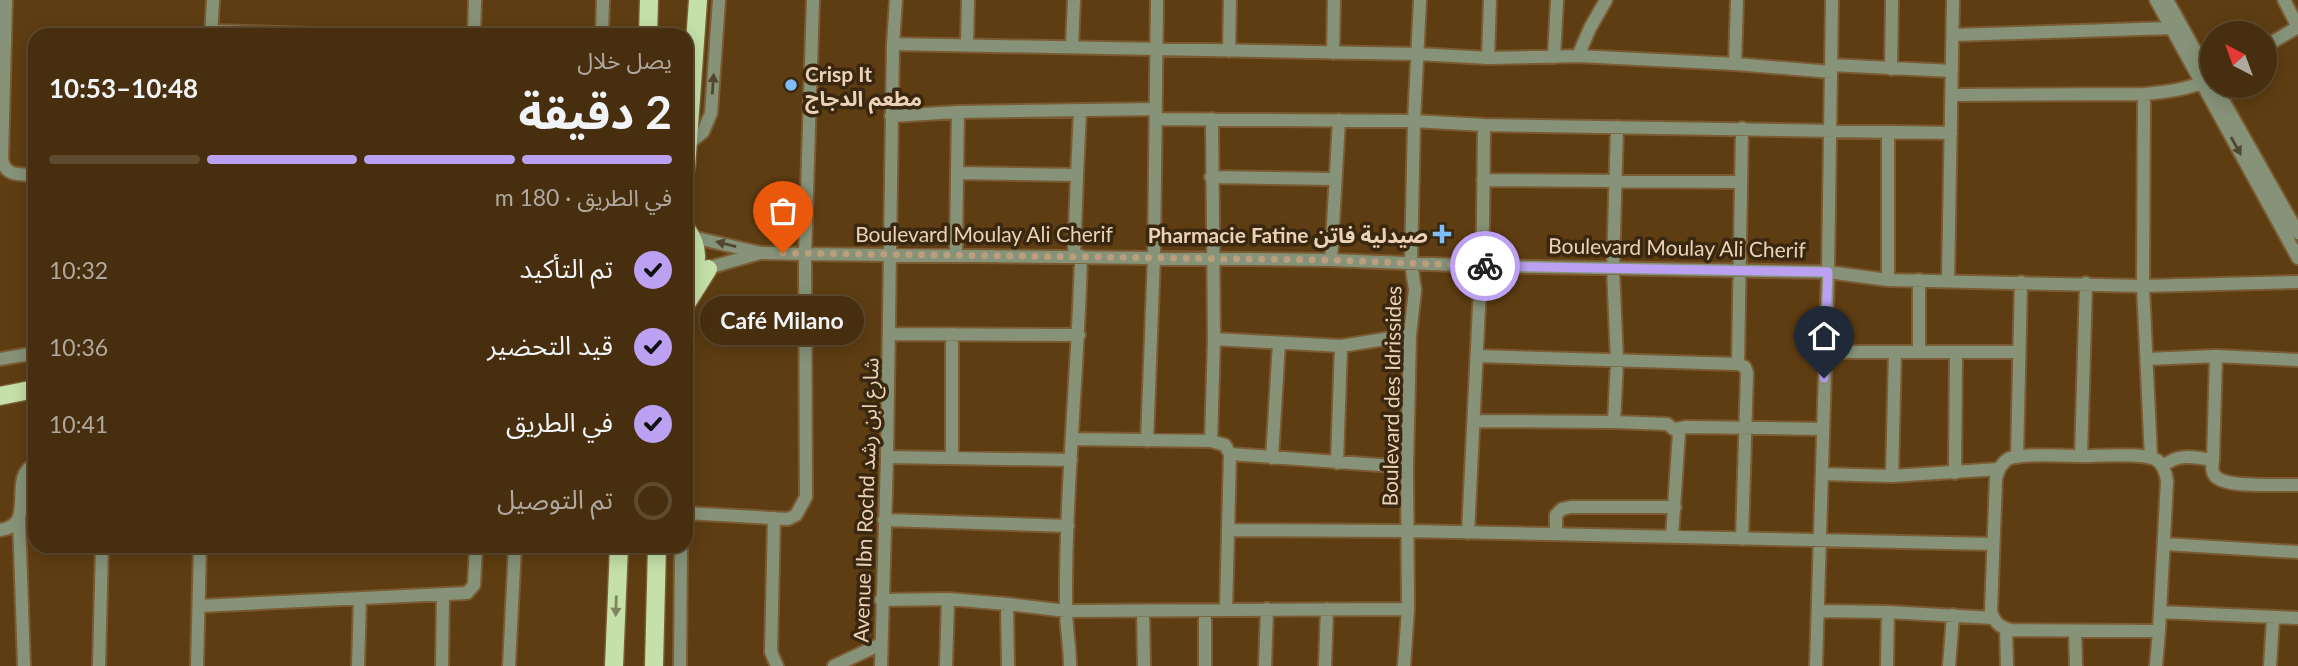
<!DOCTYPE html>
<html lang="ar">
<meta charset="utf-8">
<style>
:root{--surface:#462e0e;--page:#503a1c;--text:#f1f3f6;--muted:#b0a89e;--line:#5e4a2e;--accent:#bca0f2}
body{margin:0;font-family:Lato,"Noto Sans Arabic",sans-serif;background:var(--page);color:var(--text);direction:rtl;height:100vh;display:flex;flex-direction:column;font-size:26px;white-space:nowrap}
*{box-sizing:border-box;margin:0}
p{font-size:23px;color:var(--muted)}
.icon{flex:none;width:38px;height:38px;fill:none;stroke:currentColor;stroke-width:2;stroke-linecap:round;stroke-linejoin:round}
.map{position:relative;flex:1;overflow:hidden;direction:ltr}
.drawer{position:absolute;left:28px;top:28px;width:665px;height:525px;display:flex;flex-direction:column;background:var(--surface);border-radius:21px;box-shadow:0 4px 18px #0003,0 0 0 2px var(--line);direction:rtl}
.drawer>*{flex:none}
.needle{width:46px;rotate:319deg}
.tools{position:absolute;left:2200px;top:21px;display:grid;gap:14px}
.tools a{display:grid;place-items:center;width:77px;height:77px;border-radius:50%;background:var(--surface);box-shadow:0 4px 18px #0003,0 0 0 2px var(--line);font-size:35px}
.pin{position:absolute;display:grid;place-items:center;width:60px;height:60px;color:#fff;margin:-72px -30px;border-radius:50% 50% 50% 0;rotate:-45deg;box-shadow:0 0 7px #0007}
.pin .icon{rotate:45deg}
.courier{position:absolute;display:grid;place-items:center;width:70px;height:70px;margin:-35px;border:5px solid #bca0f2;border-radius:50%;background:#fff;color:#222;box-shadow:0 2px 9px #0007}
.bubble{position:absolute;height:49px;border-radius:24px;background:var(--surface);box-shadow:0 4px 18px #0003,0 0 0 2px var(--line);font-size:23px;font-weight:700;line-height:49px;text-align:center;direction:rtl}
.headline em{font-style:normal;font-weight:700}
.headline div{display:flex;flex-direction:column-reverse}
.headline{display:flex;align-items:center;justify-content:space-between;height:119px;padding:0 21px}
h1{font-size:46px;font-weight:700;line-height:52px}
.bar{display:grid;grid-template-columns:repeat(4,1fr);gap:10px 7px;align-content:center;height:84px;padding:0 21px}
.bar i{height:9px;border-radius:5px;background:var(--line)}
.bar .current{background:var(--accent)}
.bar p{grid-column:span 4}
ol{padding:0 21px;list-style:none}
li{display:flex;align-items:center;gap:21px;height:77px}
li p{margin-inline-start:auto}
li .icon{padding:7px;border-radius:50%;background:var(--accent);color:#111;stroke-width:4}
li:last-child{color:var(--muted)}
li i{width:38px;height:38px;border:4px solid var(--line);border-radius:50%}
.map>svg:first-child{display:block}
</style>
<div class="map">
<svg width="2298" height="666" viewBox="0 0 2298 666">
<rect width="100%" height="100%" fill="#5e3d12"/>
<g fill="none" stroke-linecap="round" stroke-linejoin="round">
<g stroke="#7a5b33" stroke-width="16">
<path id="minor" d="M6,0L2,159C5,177 20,174 35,175
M2156,0L2298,258
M2167,0L2212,81
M2284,0L2298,27
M212,31L350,35
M211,35L213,0
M474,35L475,0
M602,35L603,0
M1953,35L2172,28
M893,44L1418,54L1488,58L1578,56L1735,64L1831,72
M967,44L968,0
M1072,46L1074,0
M2264,47L2298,27
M1229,51L1230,0
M1333,53L1334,0
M1578,56L1590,28L1606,0
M1554,57L1557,0
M1488,58L1490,0
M1735,64L1737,0
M1831,65L1952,71
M1891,69L1892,0
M2215,86L2298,233
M2144,94L2143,286L2151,458
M1952,95L2144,94C2167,92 2192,89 2212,78
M958,112L1156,109
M891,116L958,112L957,173L1077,175L1074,257
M1156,119L1414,121L1484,125L1951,133
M1617,127L1613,268L1617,361L1614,422L1667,424L1679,433L1672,537
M1888,132V280
M688,144L703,132L711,113L719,0
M1077,175L1080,110
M1211,177L1335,179
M1483,180L1741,182
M692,237L761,253L805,254L1331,260L1481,266L1828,272L1888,280L2143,286L2298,282
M956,255L957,173
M1331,260L1339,120
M701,270L760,253
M1948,281L1953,0
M889,334L1079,335
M1214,339L1341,346L1410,335
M1824,352H2019
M1919,352V280
M1477,356L1738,364L1745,367L1747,373L1742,539
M0,359L35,353
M2147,359L2216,356L2298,360
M1738,364L1742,128
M1474,421L1614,422
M1676,429L1686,427L1823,429
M1073,439L1211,441L1225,445L1230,454L1226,610
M1147,441L1154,257L1157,0
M1211,441L1214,339L1212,119
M1230,454L1407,467
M2081,456C2098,456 2147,452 2158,461C2164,466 2166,474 2167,481L2159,631L2011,630C2000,628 1994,622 1991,611L1996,478C1998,471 2001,463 2008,459C2019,453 2066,456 2081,456Z
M2081,456L2086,283
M887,457L1071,460
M2017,457L2021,282
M952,458V334
M1272,458L1279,343
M2213,460L2216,356
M1337,463L1341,346
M2163,466C2179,453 2193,457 2213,460C2212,465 2211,471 2215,476C2226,489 2281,484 2298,485
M1955,473L1956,352
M1822,474L1892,476L1999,469
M1892,476L1895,352
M686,513L788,519L796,515L806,497L805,254L813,0
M774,518L771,652L777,666
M19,519L24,666
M884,520L1068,526
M0,530C39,525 6,478 35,464
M1228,530L1408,531L1993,544
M1468,533L1483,224L1484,125
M1556,534V515L1562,509L1571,507H1675
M2164,544L2298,552
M948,599L1007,604L1008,666
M881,600L948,599L946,666
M1007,604L1066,611L1408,609
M199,606L467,593L474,585L476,546
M1143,611L1144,666
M1818,611L1888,612L1993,618
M2160,612L2298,618
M2006,629L2007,666
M2075,631L2076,666
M99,666L102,546
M197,666L200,546
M358,666L360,599
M442,666L443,595
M509,666L515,546
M680,666L681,546
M834,666L881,644
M881,666L887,457L893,44L896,0
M1070,666C1070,647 1066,627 1066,608C1065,491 1078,374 1081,256
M1205,666V611
M1265,666L1267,609
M1325,666L1327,609
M1404,666L1408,609L1407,467L1410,335L1415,290L1411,263L1414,121L1420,0
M1816,666L1828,272L1832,0
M1887,666L1888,612
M1949,666L1953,615
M2156,666L2159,631
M2270,666L2273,618"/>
</g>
<g stroke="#7a5b33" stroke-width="21">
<path id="major" d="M648,35L649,0
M686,168L698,0
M686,229C699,246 700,266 686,283
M686,304L708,269
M0,396L35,389
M614,666L619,546
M654,666L657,546"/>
</g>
<use href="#minor" stroke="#869378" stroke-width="12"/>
<use href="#major" stroke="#c5e0a9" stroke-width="18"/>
</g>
<defs><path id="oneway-solid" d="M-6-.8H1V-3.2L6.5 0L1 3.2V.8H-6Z" transform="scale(1.75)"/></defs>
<g fill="#51472f">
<use href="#oneway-solid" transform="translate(713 84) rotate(-86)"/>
<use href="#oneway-solid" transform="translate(2236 146) rotate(61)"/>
<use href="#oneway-solid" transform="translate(726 244) rotate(-166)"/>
</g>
<use fill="#80845c" href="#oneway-solid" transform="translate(616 606) rotate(92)"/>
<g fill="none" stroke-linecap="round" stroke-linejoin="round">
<path stroke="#ba9e7d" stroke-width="7" stroke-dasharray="0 12.6" d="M783,253L1331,260L1485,266"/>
<path stroke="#bca0f2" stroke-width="9" d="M1485,266L1828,272L1824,378"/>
</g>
<g fill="#7fbdfa" stroke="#3a2710" stroke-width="2.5">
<circle cx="791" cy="85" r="7"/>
<path d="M1438.5 223.5h7v7h7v7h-7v7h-7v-7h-7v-7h7z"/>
</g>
<g text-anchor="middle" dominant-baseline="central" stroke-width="7" stroke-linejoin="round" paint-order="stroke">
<g font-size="21" font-weight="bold" fill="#ebd2b7" stroke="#3a2710" text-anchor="start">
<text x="805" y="73">Crisp It<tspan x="805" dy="24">مطعم الدجاج</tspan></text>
<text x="1428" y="234" text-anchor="end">Pharmacie Fatine صيدلية فاتن</text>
</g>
<g font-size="21" fill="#ebd2b7" stroke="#3a2710">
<text x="984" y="233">Boulevard Moulay Ali Cherif</text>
<text transform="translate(1677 247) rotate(1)">Boulevard Moulay Ali Cherif</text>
<text transform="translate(1391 396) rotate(-89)">Boulevard des Idrissides</text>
<text transform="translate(865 500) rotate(-88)">Avenue Ibn Rochd شارع ابن رشد</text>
</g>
</g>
</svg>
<div class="tools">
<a><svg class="needle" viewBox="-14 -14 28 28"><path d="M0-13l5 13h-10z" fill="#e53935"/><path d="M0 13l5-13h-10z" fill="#b0a89e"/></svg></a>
</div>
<div class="pin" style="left:783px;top:253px;background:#ea580c"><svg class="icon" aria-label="bag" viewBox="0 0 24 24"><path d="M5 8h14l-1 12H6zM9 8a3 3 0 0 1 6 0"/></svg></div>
<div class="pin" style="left:1824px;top:378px;background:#1f2937"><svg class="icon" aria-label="home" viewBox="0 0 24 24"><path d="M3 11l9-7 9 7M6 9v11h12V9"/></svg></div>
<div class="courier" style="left:1485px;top:266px"><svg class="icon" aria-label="bike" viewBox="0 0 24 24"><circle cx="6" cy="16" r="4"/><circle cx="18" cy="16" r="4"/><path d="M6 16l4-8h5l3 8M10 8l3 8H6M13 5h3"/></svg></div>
<div class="bubble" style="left:700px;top:296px;width:164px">Café Milano</div>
<section class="drawer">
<div class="headline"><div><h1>2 دقيقة</h1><p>يصل خلال</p></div><em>10:48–10:53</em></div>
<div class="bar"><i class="current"></i><i class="current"></i><i class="current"></i><i></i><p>في الطريق · 180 m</p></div>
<ol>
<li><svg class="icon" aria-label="check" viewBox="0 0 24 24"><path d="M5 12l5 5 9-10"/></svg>تم التأكيد<p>10:32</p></li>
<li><svg class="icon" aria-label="check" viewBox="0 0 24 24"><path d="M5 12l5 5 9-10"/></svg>قيد التحضير<p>10:36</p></li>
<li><svg class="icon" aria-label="check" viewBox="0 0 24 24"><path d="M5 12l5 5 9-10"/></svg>في الطريق<p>10:41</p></li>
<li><i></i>تم التوصيل</li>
</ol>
</section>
</div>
